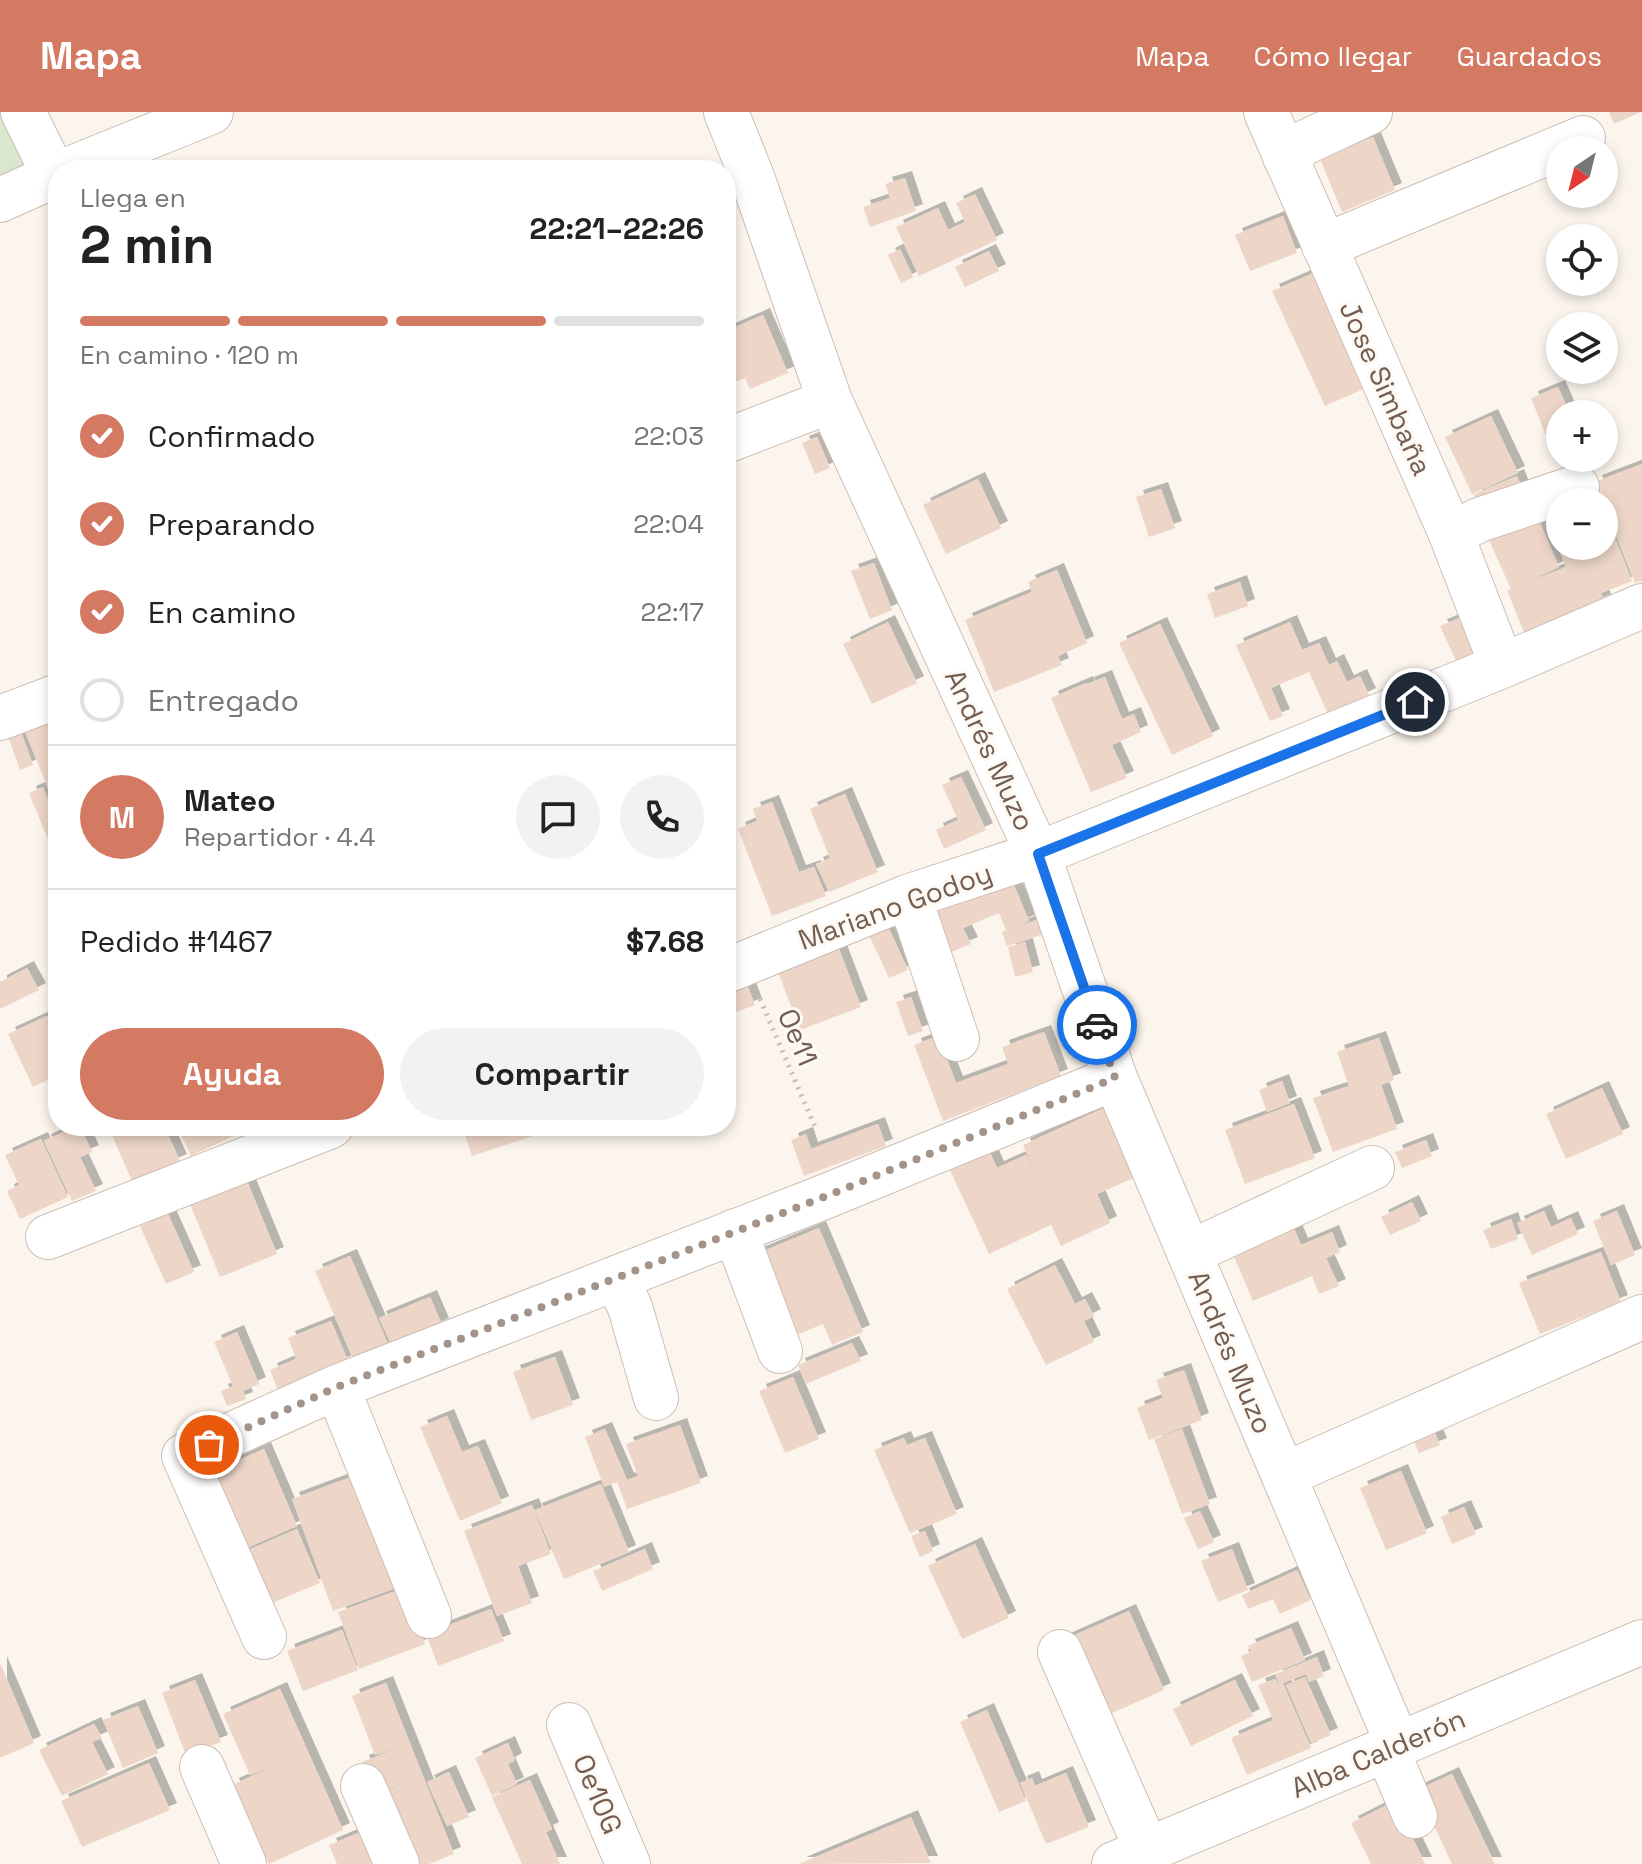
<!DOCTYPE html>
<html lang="es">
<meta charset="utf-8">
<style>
:root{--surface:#fff;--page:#f2f2f2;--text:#222;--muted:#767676;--line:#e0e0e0;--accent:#d47a63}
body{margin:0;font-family:"Space Grotesk",sans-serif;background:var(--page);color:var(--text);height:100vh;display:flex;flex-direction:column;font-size:30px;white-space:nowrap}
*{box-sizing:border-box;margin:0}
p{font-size:26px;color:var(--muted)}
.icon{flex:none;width:44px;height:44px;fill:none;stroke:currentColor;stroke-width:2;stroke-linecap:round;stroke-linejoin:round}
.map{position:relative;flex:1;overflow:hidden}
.drawer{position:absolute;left:48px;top:48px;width:688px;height:976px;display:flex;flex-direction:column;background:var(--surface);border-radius:32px;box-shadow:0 4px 12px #0003}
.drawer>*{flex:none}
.needle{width:52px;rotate:215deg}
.fabs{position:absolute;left:1546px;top:24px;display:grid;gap:16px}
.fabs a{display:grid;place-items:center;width:72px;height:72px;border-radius:50%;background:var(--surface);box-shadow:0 4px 12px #0003;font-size:40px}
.pin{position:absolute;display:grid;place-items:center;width:68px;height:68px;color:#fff;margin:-34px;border:4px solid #fff;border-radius:50%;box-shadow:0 2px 8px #0007}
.courier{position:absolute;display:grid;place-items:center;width:80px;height:80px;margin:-40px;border:6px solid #1a73e8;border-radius:50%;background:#fff;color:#222;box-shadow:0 2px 10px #0007}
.overview em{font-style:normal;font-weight:800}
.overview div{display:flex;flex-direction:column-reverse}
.overview{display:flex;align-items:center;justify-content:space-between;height:136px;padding:0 32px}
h1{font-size:52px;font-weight:800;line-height:60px}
.bar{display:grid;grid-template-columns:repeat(4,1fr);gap:12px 8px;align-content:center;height:96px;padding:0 32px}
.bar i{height:10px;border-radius:6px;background:var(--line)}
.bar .active{background:var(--accent)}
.bar p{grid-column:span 4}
.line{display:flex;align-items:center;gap:20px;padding:0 32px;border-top:2px solid var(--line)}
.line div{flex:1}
.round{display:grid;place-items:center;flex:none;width:84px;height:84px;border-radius:42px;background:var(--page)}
ol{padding:0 32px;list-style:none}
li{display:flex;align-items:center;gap:24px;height:88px}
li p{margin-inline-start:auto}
li .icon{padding:8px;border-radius:50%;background:var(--accent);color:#fff;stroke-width:4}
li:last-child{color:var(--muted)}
li i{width:44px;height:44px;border:4px solid var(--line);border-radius:50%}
.button{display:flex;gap:16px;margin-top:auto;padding:16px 32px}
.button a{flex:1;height:92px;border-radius:48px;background:var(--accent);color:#fff;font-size:32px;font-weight:800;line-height:92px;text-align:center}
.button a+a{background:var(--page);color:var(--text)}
header{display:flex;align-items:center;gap:48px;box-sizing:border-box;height:112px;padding:0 40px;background:var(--accent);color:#fff}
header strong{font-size:38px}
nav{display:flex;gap:44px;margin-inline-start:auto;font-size:28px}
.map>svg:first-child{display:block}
</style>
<header>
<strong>Mapa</strong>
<nav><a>Mapa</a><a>Cómo llegar</a><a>Guardados</a></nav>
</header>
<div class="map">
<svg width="1642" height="1752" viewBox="0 0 1642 1752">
<defs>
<filter id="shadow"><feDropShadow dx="7" dy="-7" stdDeviation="0" flood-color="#0004"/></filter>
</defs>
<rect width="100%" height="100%" fill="#fbf5ed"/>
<path fill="#d8e7cd" d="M0,0H5L32,55L0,69Z"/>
<path fill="#edd6c8" filter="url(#shadow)" d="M1609,0H1641L1614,12Z
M1373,25L1395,78L1342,100L1320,47Z
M905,66L916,99L870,115L863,95L890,86L885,72Z
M975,82L997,128L919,164L896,115L938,96L948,118L965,110L956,91Z
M1283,104L1297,141L1250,159L1235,123Z
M900,137L913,165L901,171L888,143Z
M989,139L999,159L965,175L955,155Z
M1316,160L1368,275L1325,294L1272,179Z
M763,203L788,261L750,277L745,266L726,274V219Z
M1558,275L1570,302H1560V324L1548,329L1531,286Z
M1491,304L1518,361L1472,382L1445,325Z
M817,325L830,356L815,362L802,331Z
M1642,352V469L1635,471L1595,370Z
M1517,364L1525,383L1482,401L1474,382Z
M978,367L1001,416L946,442L923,393Z
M1161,377L1175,416L1149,425L1136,385Z
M1533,395L1559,455L1523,472L1566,455L1547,407L1560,402V434H1604V398L1632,469L1601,481L1604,489L1524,521L1507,478L1511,477L1484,417Z
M874,451L892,498L870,507L851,459Z
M1057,458L1087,531L1058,544L1062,553L994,580L965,508L1032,480L1028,470Z
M1240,470L1248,494L1215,506L1207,482Z
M1470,502L1486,536L1456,549L1440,514Z
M888,510L917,571L872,592L843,532Z
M1290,510L1302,538L1319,531L1329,553L1337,549L1347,570L1360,564L1369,583L1328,602L1309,560L1271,576L1283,604L1270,609L1236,533Z
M1160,512L1213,624L1172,643L1119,531Z
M1105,565L1122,607L1134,602L1141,620L1112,633L1127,666L1091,680L1051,586L1086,571L1097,597L1087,572Z
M58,604V701L24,617Z
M21,620L33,653L20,658L8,624Z
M961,665L986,718L944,737L936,718L958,708L942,673Z
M43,675L58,712V726L49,730L29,681Z
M845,682L878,760L829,780L816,752L830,746L810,697Z
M772,690L799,760L814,755L826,784L772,804L738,717L757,709L753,697Z
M1008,759L1029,809L1014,816L1039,807L1044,822L1007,834L1002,820L1006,818L999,801L963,816L971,832L942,844L922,795Z
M885,808L908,858L889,866L866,817Z
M836,829L861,895L800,918L775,852Z
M1025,830L1033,860L1015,865L1008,835Z
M27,856L39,878L0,897V870Z
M743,862L755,893L736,900L726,873Z
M911,885L923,919L908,924L896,890Z
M47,904L58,928V963L33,975L8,922Z
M1044,920L1061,964L943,1009L914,933L938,924L956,971L1008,952L1002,935Z
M1379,926L1394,968L1381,973L1397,1017L1333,1040L1313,986L1349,974L1337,940Z
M1282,969L1290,991L1267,1000L1259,978Z
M1602,976L1623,1022L1566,1047L1546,1002Z
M1294,992L1315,1046L1245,1072L1225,1018Z
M1104,996L1136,1065L1097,1082L1110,1111L1061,1134L1051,1113L989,1142L947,1052L987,1034L997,1056L1026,1043L1045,1086L1023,1033Z
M878,1012L886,1034L804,1064L791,1028L806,1022L811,1037Z
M77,1014H80L92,1040L80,1045L96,1079L72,1089L44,1029Z
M108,1014H164L180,1049L132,1069Z
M177,1014H237L240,1021L191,1044Z
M462,1014H536L539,1022L472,1044Z
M41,1027L68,1085L20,1107L7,1079L19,1073L5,1043Z
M1426,1028L1432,1044L1402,1056L1395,1040Z
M247,1069L277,1142L220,1165L190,1092Z
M1412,1090L1421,1109L1390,1123L1381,1105Z
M1544,1099L1551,1115L1571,1106L1578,1122L1532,1143L1517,1111Z
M1617,1099L1635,1143L1611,1153L1593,1109Z
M168,1102L194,1160L166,1172L140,1114Z
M1290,1107L1301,1133L1332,1120L1340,1140L1326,1146L1339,1174L1319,1182L1312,1164L1253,1189L1229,1133Z
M1511,1107L1518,1127L1491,1137L1483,1118Z
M819,1116L863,1220L832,1233L823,1212L789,1226L754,1143Z
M1601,1140L1621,1190L1540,1222L1519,1171Z
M350,1144L389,1234L354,1249L315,1159Z
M1055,1153L1075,1192L1085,1187L1094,1204L1084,1209L1094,1230L1046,1253L1007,1177Z
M430,1185L442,1213L392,1234L379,1206Z
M331,1209L348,1249L278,1278L270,1258L296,1247L288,1226Z
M237,1220L259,1272L243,1279L246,1287L227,1294L221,1279L233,1274L214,1230Z
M852,1231L861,1249L806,1272L798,1253Z
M555,1245L573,1293L531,1308L513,1260Z
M1184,1258L1202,1308L1149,1328L1137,1296L1163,1286L1156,1268Z
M793,1265L819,1327L785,1341L759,1279Z
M447,1304L462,1340L478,1334L502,1391L460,1409L420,1315Z
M680,1313L701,1371L627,1397L617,1370L604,1375L585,1325L605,1317L627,1368L638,1364L626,1332Z
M1432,1314L1440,1333L1419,1341L1411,1323Z
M1182,1317L1210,1392L1182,1402L1154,1327Z
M904,1326L907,1333L925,1326L957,1402L910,1421L874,1338Z
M264,1337L297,1414L240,1439L207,1362Z
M1401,1359L1427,1421L1386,1438L1360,1376Z
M359,1362L401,1474L333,1499L292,1387Z
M601,1372L629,1440L564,1467L535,1398Z
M532,1393L551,1442L518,1454L532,1491L497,1504L464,1419Z
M1464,1395L1476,1422L1452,1432L1441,1405Z
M1200,1399L1214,1430L1198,1437L1184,1406Z
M297,1417L320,1471L262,1495L239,1442Z
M925,1419L933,1439L920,1445L911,1424Z
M975,1432L1009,1506L962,1527L928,1454Z
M645,1437L653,1457L602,1479L593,1459Z
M1232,1437L1248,1478L1218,1490L1201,1449Z
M1297,1458L1311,1488L1280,1502L1273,1487L1248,1497L1242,1483Z
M404,1476L425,1532L359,1557L338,1500Z
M491,1497L504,1529L438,1554L426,1522Z
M1129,1499L1164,1578L1094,1609L1059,1530Z
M1291,1516L1305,1548L1252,1570L1241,1544L1251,1540L1248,1534Z
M342,1518L358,1558L303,1579L287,1539Z
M1317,1545L1324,1564L1309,1570L1306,1562L1283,1571L1311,1636L1247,1663L1231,1626L1273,1608L1258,1573L1275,1567L1280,1574L1275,1562Z
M0,1551L34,1631L0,1646Z
M1305,1565L1331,1623L1311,1631L1286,1573Z
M195,1568L221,1630L186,1643L162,1581Z
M1235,1568L1253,1604L1191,1634L1173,1597Z
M386,1571L454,1742L429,1752H404L376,1684L409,1669L375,1682L362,1650L401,1635L375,1643L352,1584Z
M280,1577L343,1718L269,1752L232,1673L281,1651L250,1663L223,1602Z
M138,1594L158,1641L123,1656L103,1608Z
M987,1598L1026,1689L999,1700L960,1610Z
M94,1612L102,1626L92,1630L108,1662L62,1684L39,1638Z
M508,1631L515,1648L508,1652L517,1672L492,1684L475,1646Z
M149,1651L170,1698L82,1735L61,1689Z
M449,1660L469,1705L447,1714L427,1670Z
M1066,1661L1089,1715L1046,1732L1020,1671L1032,1666L1035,1674Z
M1452,1662L1495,1752H1452L1417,1678Z
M530,1668L552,1717L546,1720L560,1752H522L492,1685Z
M1395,1689L1425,1752H1371L1351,1711Z
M911,1705L931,1751L799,1752Z
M366,1718L380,1752H337L329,1733Z"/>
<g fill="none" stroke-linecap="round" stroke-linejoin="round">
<g stroke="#ccbeb4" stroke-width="46">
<path id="minor" d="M23,0L54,63
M726,0L752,65L830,289L1038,742L1115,966L1398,1633
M1266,0L1451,422L1502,554
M1285,45L1304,31L1370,0
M67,58L211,0
M0,88L58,62
M1324,134L1583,26
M726,329L830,289
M1451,422L1479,408L1577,375
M0,606L58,584
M907,785L918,811L957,927
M726,859L907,785L1038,742L1502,554L1642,494
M735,1119L780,1239
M48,1125L331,1014
M1189,1141L1372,1056
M616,1166L630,1195L656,1286
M337,1275L429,1504
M1284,1363L1642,1205
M264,1525L184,1344L337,1275L824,1085L1115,966
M1060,1540L1147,1738
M569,1613L628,1752
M1387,1638L1415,1704
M202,1655L244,1752
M363,1674L397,1752
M1114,1752L1642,1530"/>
</g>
<path stroke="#d2b9ab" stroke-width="5" stroke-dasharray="2 6" stroke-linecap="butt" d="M760,887L815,1015"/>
<use href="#minor" stroke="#fff" stroke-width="44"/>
</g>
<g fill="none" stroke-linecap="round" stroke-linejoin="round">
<path stroke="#a39388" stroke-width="8" stroke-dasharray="0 14.4" d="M209,1333L337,1275L824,1085L1115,966L1097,913"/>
<path stroke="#1a73e8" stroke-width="10" d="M1097,913L1038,742L1415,590"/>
</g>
<g text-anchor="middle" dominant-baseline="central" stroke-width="6" stroke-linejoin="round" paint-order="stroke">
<g font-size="28" fill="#745e52" stroke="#fdf9f4">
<text transform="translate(1386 276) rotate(66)">Jose Simbaña</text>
<text transform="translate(990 638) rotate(65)">Andrés Muzo</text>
<text transform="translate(895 794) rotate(-20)">Mariano Godoy</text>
<text transform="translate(798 925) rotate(67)">Oe11</text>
<text transform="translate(1231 1240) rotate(67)">Andrés Muzo</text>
<text transform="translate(1378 1641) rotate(-23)">Alba Calderón</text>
<text transform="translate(598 1682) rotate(67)">Oe10G</text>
</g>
</g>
</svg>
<div class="fabs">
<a><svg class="needle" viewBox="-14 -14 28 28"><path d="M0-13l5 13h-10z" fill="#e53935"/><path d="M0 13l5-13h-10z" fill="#767676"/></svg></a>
<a><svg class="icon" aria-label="locate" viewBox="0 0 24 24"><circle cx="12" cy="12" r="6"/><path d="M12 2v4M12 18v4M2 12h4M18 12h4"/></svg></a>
<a><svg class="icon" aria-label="layers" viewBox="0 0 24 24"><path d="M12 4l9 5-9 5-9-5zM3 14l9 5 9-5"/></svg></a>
<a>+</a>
<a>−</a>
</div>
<div class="pin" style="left:209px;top:1333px;background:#ea580c"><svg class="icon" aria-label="bag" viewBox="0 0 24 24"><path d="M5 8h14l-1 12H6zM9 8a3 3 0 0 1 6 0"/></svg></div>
<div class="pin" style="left:1415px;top:590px;background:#1f2937"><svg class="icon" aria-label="home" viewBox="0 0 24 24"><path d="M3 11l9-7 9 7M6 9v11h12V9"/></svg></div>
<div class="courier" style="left:1097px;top:913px"><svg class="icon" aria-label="car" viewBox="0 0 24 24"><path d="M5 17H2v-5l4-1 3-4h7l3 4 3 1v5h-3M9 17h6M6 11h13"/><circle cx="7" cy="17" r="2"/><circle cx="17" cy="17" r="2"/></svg></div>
<section class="drawer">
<div class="overview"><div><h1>2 min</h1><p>Llega en</p></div><em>22:21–22:26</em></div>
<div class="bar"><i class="active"></i><i class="active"></i><i class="active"></i><i></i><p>En camino · 120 m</p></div>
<ol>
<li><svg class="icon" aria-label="check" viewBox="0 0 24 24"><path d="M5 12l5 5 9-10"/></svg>Confirmado<p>22:03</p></li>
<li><svg class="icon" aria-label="check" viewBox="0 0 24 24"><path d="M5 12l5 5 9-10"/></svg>Preparando<p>22:04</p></li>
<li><svg class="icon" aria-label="check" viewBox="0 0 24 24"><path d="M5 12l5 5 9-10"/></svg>En camino<p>22:17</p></li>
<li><i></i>Entregado</li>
</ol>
<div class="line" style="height:144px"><b class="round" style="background:var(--accent);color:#fff">M</b><div><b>Mateo</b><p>Repartidor · 4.4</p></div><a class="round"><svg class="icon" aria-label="chat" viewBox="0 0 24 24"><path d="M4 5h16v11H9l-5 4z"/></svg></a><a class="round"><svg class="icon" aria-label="phone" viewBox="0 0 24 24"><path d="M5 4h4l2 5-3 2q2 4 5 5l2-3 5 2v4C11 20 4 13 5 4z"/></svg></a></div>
<div class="line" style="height:104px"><div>Pedido #1467</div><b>$7.68</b></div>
<div class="button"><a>Ayuda</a><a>Compartir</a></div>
</section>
</div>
